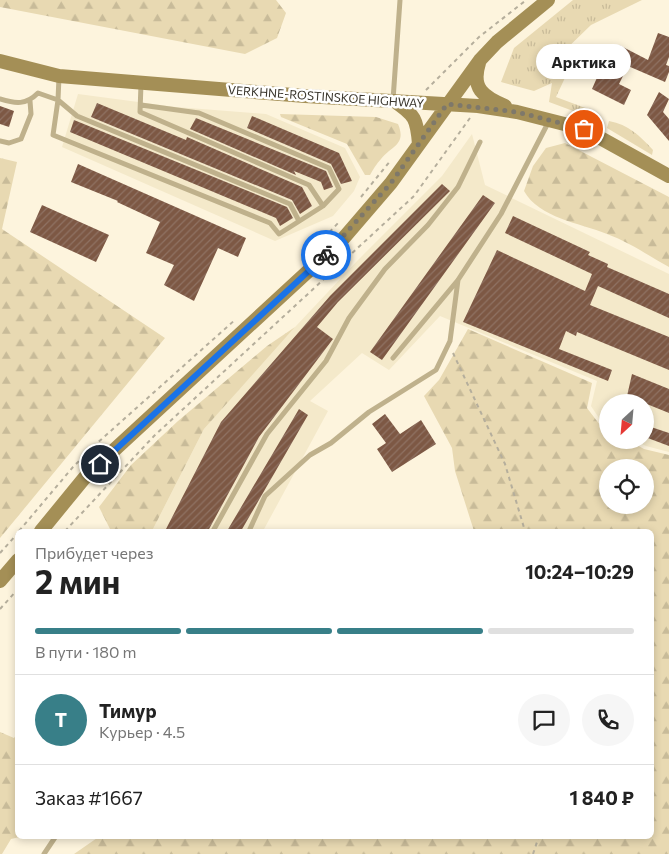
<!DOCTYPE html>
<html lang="ru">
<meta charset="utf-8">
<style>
:root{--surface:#fff;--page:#f6f6f6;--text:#222;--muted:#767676;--line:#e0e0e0;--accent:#387f88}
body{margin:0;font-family:Commissioner,sans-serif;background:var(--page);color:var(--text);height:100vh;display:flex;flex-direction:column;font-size:19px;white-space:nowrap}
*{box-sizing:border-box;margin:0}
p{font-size:16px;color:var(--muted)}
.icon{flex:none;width:28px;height:28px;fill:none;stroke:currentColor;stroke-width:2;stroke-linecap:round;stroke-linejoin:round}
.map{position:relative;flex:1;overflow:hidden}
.details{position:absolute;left:15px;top:529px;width:639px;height:310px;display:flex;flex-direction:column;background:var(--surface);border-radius:8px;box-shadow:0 2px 8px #0003}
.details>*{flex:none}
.needle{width:32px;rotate:206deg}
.controls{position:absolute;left:599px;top:394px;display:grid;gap:10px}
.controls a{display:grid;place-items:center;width:55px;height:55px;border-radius:50%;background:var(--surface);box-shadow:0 2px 8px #0003;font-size:25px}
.pin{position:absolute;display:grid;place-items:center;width:42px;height:42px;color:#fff;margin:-21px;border:2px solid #fff;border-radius:50%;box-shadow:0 1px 5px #0007}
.courier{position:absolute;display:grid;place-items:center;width:50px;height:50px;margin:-25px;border:4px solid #1a73e8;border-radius:50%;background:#fff;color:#222;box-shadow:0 1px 6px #0007}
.bubble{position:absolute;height:35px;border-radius:18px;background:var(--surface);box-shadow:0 2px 8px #0003;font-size:16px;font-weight:700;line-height:35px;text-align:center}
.overview em{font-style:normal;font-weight:700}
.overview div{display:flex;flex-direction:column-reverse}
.overview{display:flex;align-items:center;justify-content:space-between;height:85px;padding:0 20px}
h1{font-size:32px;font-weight:700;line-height:38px}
.bar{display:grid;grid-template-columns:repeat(4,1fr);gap:8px 5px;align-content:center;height:60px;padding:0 20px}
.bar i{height:6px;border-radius:4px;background:var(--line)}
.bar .active{background:var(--accent)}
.bar p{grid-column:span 4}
.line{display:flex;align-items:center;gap:12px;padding:0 20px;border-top:1px solid var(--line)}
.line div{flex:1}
.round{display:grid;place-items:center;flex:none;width:52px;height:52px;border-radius:26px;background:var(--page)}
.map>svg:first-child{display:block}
</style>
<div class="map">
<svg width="669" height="854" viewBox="0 0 669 854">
<defs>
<pattern id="grass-tufts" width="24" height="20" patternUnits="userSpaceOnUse" patternTransform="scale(1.25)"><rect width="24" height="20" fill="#e8d9b2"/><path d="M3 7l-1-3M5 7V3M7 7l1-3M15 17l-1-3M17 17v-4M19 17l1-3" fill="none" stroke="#c8bb99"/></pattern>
<pattern id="forest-firs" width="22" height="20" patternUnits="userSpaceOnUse" patternTransform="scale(1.25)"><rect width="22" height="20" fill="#e8d9b2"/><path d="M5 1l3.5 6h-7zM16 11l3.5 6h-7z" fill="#c8bb99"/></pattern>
<pattern id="building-hatch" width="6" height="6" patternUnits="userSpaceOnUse" patternTransform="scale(1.25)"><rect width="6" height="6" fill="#7d5844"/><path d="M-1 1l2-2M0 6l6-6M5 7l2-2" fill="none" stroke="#8f7263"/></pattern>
</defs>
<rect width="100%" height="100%" fill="#fdf4dd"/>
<path fill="#f4e9ca" d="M78,94L176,107L266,114L345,148L360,177L354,191L333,216L275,241L62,147Z
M472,134L485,185L669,274V452L646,446L634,440H645V402H608L607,426L603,424L591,406L597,381L440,316L389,370L362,353L310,401L328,411L263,531H152L204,429L265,359L358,260L442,176Z"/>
<path fill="url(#grass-tufts)" d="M573,0H642L591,25L560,55L570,67L556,97L596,112L592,118L549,102L552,83L534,91L501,82L514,48Z
M609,121C629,125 639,135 653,150L652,155L607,128Z"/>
<path fill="url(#forest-firs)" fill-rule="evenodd" d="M0,0H276L286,13L277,38L245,54L0,7Z
M280,114L376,117L398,124C407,145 391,146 381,159C376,164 373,170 370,175H365L347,144L281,117Z
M565,143L669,197V267C649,256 629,242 607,234C580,223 539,218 524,191L533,166L546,148Z
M0,158L17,162L2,229L165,338L0,538Z
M295,327L204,429L152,531H111L99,507L131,465L178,421L267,346Z
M468,329L592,383L587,408L600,425L607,429L608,440H628L644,449L669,455V854H74L100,836H651V531H474L455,471L452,448L424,396L439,380ZM608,468H645V505H608Z
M0,732L14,738L17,734L18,836H24L11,839L2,854H0Z"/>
<path fill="url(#building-hatch)" d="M658,33L669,37V57L666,65L669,66V72L665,82L628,66L619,84L631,90L624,105L592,89L599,73L608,77L617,59L613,57L619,45L648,60Z
M659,92L669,99L663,112L669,119V141L647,115Z
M97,103L186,140L187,137L302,187L312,206L300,214L292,200L91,117Z
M0,106L14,111L9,127L0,124Z
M252,116L339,153L352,181L341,184L331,164L247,128Z
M196,118L326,171L333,187L324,190L321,182L294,171L296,175L190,129Z
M74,120L287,207L293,218L280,226L276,218L70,132Z
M78,164L246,238L238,257L218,248L194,301L164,285L174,265L146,253L160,222L117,202L118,201L71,182Z
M442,184L450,191L448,193L338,302L317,327L333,339L259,437L208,531H165L221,422L330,296Z
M483,195L495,203L382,360L370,352Z
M42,205L109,235L96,262L30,232Z
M513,216L590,252L588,255L608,264L607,267L669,294V318L598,286L590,305L669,337V370L577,332L576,336L566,331L559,349L612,370L608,381L463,322L497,250L585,291L592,274L505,233Z
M632,374L669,389V413L627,396Z
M299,409L308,415L241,531H227Z
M385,414L400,434L421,420L436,444L392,472L377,449L386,443L372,424Z
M645,425L669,433V446L645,437Z"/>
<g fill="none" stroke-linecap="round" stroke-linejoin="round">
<path stroke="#b5ae9c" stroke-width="2" stroke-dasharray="4 4" stroke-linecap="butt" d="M426,90L479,37L525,1
M361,197L391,160
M324,238L340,221
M453,353L505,464L525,531
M19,531L73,467L95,445L236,319
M65,531L154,436L414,196L470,118
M0,553L18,533
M0,609L18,589
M533,854L539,836"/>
<path stroke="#bfb18c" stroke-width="5" d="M59,77L58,100L77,116L290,204L299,221
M141,84L140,112L309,185L323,206
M0,99C16,104 26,105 38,93L58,100L53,135L270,223L279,234L323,206L339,189L329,168L199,113L141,105
M393,100L400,0
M0,141L9,143L21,139L31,114L30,101
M393,358L458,280L501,214L549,121
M213,531L267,434L326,361L349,318L385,269L428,225L458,187L480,142
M249,531L265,496L310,455L331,443L369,412L436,370L450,341L458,280
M44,854L56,836"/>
<path stroke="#a48f56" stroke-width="14" d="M0,61L59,76L305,96L478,106L517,112L584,129L669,176
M479,63C471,88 483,97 505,106
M394,101C415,115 417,119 419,144
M41,531L86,476L342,240L391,183L480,60L497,42L548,0
M0,581L18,560"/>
</g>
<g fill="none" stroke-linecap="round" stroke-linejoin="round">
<path stroke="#7e786a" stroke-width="5" stroke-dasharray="0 9" d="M326,255L391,183L447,104L517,112L584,129"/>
<path stroke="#1a73e8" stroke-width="6" d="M100,464L326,255"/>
</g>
<g text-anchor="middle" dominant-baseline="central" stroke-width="5" stroke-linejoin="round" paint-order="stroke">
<g font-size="12" fill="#39352c" stroke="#fff">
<text transform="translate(326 96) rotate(4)">VERKHNE-ROSTINSKOE HIGHWAY</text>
</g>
</g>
</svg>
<div class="controls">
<a><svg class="needle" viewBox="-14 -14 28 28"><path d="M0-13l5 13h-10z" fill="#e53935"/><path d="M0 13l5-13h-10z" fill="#767676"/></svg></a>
<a><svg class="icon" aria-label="locate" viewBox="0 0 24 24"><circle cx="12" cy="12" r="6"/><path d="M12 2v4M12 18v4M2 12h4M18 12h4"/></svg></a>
</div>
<div class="pin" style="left:584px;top:129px;background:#ea580c"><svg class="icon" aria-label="bag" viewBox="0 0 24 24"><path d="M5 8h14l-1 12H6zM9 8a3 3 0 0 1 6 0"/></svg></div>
<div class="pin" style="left:100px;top:464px;background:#1f2937"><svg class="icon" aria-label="home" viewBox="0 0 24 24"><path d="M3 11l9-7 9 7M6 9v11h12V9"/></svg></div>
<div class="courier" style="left:326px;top:255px"><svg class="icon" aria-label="bike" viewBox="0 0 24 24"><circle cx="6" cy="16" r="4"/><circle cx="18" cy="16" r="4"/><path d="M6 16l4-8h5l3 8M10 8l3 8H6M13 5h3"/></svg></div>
<div class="bubble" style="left:536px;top:44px;width:95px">Арктика</div>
<section class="details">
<div class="overview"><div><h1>2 мин</h1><p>Прибудет через</p></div><em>10:24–10:29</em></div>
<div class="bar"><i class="active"></i><i class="active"></i><i class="active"></i><i></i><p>В пути · 180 m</p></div>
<div class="line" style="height:90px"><b class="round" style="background:var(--accent);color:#fff">Т</b><div><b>Тимур</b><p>Курьер · 4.5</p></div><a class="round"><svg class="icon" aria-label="chat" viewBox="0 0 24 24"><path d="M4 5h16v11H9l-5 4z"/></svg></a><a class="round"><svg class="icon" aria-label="phone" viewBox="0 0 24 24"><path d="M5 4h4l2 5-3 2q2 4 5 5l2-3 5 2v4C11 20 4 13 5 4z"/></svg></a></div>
<div class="line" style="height:65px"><div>Заказ #1667</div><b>1 840 ₽</b></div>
</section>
</div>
